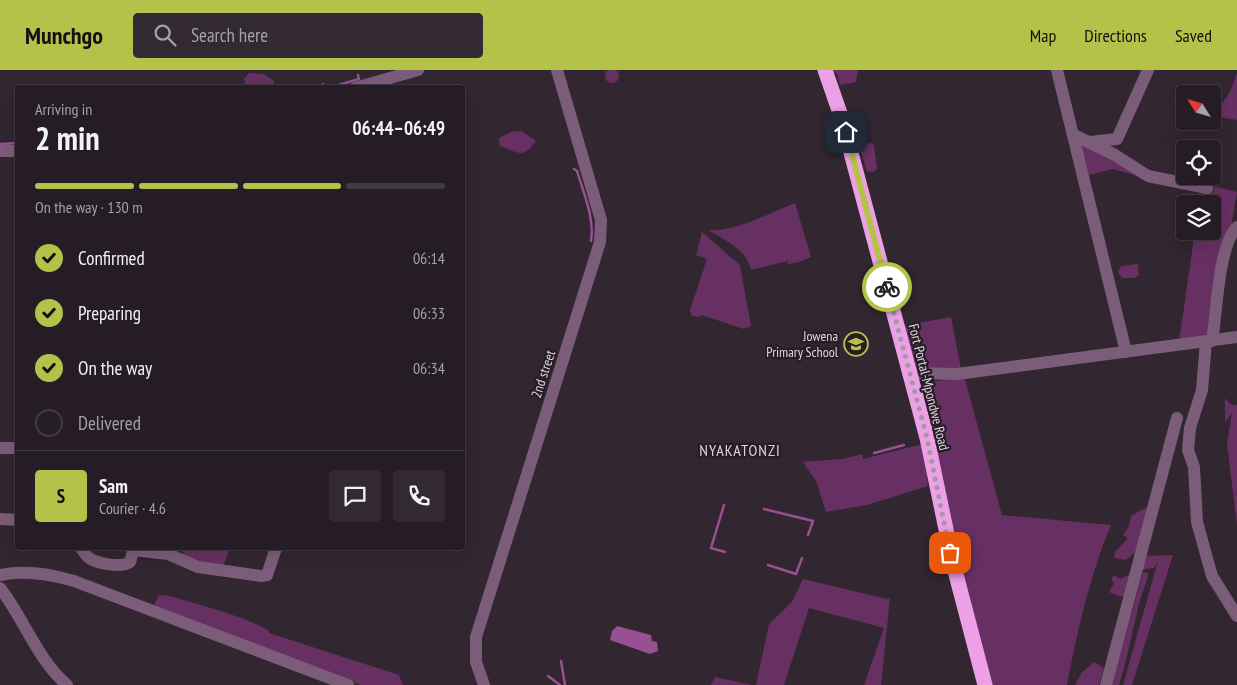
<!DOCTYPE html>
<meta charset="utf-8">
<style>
:root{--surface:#261c25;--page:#322932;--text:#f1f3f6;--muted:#a4a1a7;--line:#423a42;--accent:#b4c24a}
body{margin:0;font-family:"PT Sans Narrow",sans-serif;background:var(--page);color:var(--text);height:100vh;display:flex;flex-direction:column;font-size:19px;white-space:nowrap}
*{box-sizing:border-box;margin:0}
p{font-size:16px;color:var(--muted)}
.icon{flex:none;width:28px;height:28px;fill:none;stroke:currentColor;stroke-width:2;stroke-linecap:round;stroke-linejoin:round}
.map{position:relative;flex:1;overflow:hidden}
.drawer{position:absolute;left:15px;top:15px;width:450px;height:465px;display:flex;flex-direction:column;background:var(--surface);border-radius:5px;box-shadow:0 5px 20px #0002,0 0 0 1px var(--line)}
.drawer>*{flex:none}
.needle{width:32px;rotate:307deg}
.controls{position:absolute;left:1176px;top:15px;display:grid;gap:10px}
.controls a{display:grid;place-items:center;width:45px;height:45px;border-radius:5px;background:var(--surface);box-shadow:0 5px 20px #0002,0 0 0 1px var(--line);font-size:25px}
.pin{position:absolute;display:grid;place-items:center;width:42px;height:42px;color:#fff;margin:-21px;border-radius:10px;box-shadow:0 2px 8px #0006}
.courier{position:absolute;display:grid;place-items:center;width:50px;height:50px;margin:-25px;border:4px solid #b4c24a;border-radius:50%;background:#fff;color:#222;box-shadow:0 1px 6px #0007}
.head em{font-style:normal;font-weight:700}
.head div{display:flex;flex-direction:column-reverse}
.head{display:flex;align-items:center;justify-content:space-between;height:85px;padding:0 20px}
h1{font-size:32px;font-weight:700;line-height:38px}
.bar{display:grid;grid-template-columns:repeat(4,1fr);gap:8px 5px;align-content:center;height:60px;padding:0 20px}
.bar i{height:6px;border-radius:4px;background:var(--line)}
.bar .active{background:var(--accent)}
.bar p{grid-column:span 4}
.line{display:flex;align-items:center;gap:12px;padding:0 20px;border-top:1px solid var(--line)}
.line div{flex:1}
.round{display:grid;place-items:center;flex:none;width:52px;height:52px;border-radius:5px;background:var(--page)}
ol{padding:0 20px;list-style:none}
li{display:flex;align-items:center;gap:15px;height:55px}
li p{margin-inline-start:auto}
li .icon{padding:5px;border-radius:50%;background:var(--accent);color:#111;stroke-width:4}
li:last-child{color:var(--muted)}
li i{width:28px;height:28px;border:2px solid var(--line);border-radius:50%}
header{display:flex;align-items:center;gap:30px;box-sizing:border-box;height:70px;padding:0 25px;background:var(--accent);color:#111}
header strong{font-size:24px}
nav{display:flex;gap:28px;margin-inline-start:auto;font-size:18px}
.search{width:350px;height:45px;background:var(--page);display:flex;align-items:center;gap:12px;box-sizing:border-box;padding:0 18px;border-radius:5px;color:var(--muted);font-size:19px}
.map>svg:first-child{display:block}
</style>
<header>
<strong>Munchgo</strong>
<div class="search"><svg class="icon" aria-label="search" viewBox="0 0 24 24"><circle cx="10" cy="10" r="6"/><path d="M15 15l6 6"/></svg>Search here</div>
<nav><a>Map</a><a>Directions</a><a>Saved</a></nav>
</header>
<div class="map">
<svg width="1237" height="615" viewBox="0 0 1237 615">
<rect width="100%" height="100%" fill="#322631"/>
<path fill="#673063" d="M605 6a7 7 0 1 1 14 0a7 7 0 1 1-14 0Z
M830,0H858L856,12L840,15L837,4Z
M249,3L263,4L273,10L276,17H246L244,9Z
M1237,3V50L1213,46L1230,22Z
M522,61L536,71C522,90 518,82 500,76L499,68L511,62Z
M1079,70L1142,107L1113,99L1089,105Z
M870,73L874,75L877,98L874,102L867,101L859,76Z
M1214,116L1237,122L1215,247L1210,266L1179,272L1195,161H1212V134H1199L1202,119L1213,121Z
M795,133L811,187L799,192L787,194L788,191L751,200C747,180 725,170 708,160C733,163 772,142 795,133Z
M702,162L740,195L751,256L744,259L702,245L699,247L692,246L690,240L707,189L696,185Z
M1138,194L1139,205L1135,208H1122L1118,202L1121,196Z
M951,247L961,299H914L903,256Z
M964,306L1002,445L1111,455C1090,505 1077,562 1067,615H991L953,465L921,314Z
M1225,328L1230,334L1237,335V455L1227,374L1232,343L1225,352Z
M923,374L928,416L867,435L826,442L816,411L803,392L843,389L862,384L863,389Z
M1145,438L1149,440L1141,477L1126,490L1114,488L1115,482L1128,468L1123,465L1129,456L1131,446Z
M181,478H230L223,497L187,490Z
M1173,485L1132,615H1123L1158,491L1154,498L1142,500L1146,486Z
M1143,502L1148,503C1147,513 1143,520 1140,530C1133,558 1128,587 1119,615H1112Z
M1114,505L1120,509L1128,505L1130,506L1129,523L1121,527L1109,522L1114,513L1111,509Z
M803,509L887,529L890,528L881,615H864L884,558L809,538L784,615H756L769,554L792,532Z
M159,525C172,525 182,530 194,533C220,541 244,547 268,560L269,563L399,605L403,615H361L154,535Z
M1094,592L1104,598L1099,615H1075L1082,602Z
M715,607L752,615H711Z"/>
<path fill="#975192" d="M617,556L651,565L652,571L657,572L658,581L650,584L610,570L612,561Z"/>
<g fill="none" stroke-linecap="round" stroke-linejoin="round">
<path stroke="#975192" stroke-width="2.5" d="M323,14L324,18
M328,18L359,9L358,5
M0,74L18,73
M574,99L577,101C583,121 595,149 591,171
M874,383L904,375
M724,435L711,478L725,482
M764,439L813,451L808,465
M768,495L796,504L802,488
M561,591L565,615
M548,606L560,615"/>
<path stroke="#7c5d79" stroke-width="12" d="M1057,0L1126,282
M355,18L418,0
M1074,65L1115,85L1148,106L1207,118
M1090,72L1117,69L1148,0
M0,81H18
M1206,271L1202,320L1190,358L1188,380L1194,397L1197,452L1212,506L1237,546
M1212,271C1217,243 1218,176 1237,157
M908,303L957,304L1237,267
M0,378H18
M0,449L18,450
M81,478C83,480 85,485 88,487C96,494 122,498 130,492L134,478
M134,480L168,484L198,497L261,506L267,505L276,478
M0,505C25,500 50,504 74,511L348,615
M0,518C25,550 36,588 67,615
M484,615L476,592V567L600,172L601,150L557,0
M1106,615L1177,348"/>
<path stroke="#eda0e6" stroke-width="15" d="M825,0L842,49L927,368L953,493L985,615"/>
</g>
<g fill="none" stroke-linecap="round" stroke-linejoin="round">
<path stroke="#a298a1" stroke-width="5" stroke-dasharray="0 9" d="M887,217L927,368L950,483"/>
<path stroke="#b4c24a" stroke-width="6" d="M846,62L887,217"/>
</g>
<defs>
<g id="school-ring" transform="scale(1.25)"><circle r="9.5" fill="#281d27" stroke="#b4c24a" stroke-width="1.5"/><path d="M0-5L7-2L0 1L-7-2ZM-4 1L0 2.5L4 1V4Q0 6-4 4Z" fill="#b4c24a"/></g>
</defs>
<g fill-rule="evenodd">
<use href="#school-ring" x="856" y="274"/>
</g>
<g text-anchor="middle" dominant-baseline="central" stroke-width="4.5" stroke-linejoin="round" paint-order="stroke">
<g font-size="14" fill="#ded6dd" stroke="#281d27" text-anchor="end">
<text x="838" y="266">Jowena<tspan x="838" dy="16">Primary School</tspan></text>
</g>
<g font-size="14" fill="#ded6dd" stroke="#281d27">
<text transform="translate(543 304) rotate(-72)">2nd street</text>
<text transform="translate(929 317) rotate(76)">Fort Portal-Mpondwe Road</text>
</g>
<g font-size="16" letter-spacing="1" fill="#ded6dd" stroke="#281d27">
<text x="740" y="380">NYAKATONZI</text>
</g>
</g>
</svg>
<div class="controls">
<a><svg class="needle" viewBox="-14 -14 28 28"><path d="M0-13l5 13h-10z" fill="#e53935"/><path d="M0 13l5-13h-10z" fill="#a4a1a7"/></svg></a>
<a><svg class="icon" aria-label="locate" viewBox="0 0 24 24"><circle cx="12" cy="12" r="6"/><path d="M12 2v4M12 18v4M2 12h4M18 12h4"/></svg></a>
<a><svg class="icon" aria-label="layers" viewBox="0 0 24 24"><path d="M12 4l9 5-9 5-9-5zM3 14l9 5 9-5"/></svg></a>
</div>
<div class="pin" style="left:950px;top:483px;background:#ea580c"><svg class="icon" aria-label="bag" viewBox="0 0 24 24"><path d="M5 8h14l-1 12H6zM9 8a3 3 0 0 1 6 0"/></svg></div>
<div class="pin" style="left:846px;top:62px;background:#1f2937"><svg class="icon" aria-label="home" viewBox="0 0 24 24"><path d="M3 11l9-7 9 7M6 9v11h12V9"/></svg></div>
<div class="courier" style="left:887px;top:217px"><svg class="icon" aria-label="bike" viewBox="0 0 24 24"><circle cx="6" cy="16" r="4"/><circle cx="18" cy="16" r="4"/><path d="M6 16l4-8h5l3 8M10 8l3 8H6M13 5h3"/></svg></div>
<section class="drawer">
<div class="head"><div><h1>2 min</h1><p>Arriving in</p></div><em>06:44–06:49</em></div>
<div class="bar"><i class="active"></i><i class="active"></i><i class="active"></i><i></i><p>On the way · 130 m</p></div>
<ol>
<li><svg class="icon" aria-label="check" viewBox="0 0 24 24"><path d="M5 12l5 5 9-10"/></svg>Confirmed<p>06:14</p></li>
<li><svg class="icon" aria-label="check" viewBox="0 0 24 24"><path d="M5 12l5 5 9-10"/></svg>Preparing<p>06:33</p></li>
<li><svg class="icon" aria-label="check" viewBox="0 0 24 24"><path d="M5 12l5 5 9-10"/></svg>On the way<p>06:34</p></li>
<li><i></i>Delivered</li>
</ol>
<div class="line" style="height:90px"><b class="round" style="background:var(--accent);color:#111">S</b><div><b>Sam</b><p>Courier · 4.6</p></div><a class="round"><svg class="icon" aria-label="chat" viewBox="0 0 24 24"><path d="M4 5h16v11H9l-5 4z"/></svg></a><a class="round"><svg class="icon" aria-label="phone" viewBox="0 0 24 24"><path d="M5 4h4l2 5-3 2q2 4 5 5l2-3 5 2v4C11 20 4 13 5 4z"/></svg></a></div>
</section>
</div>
